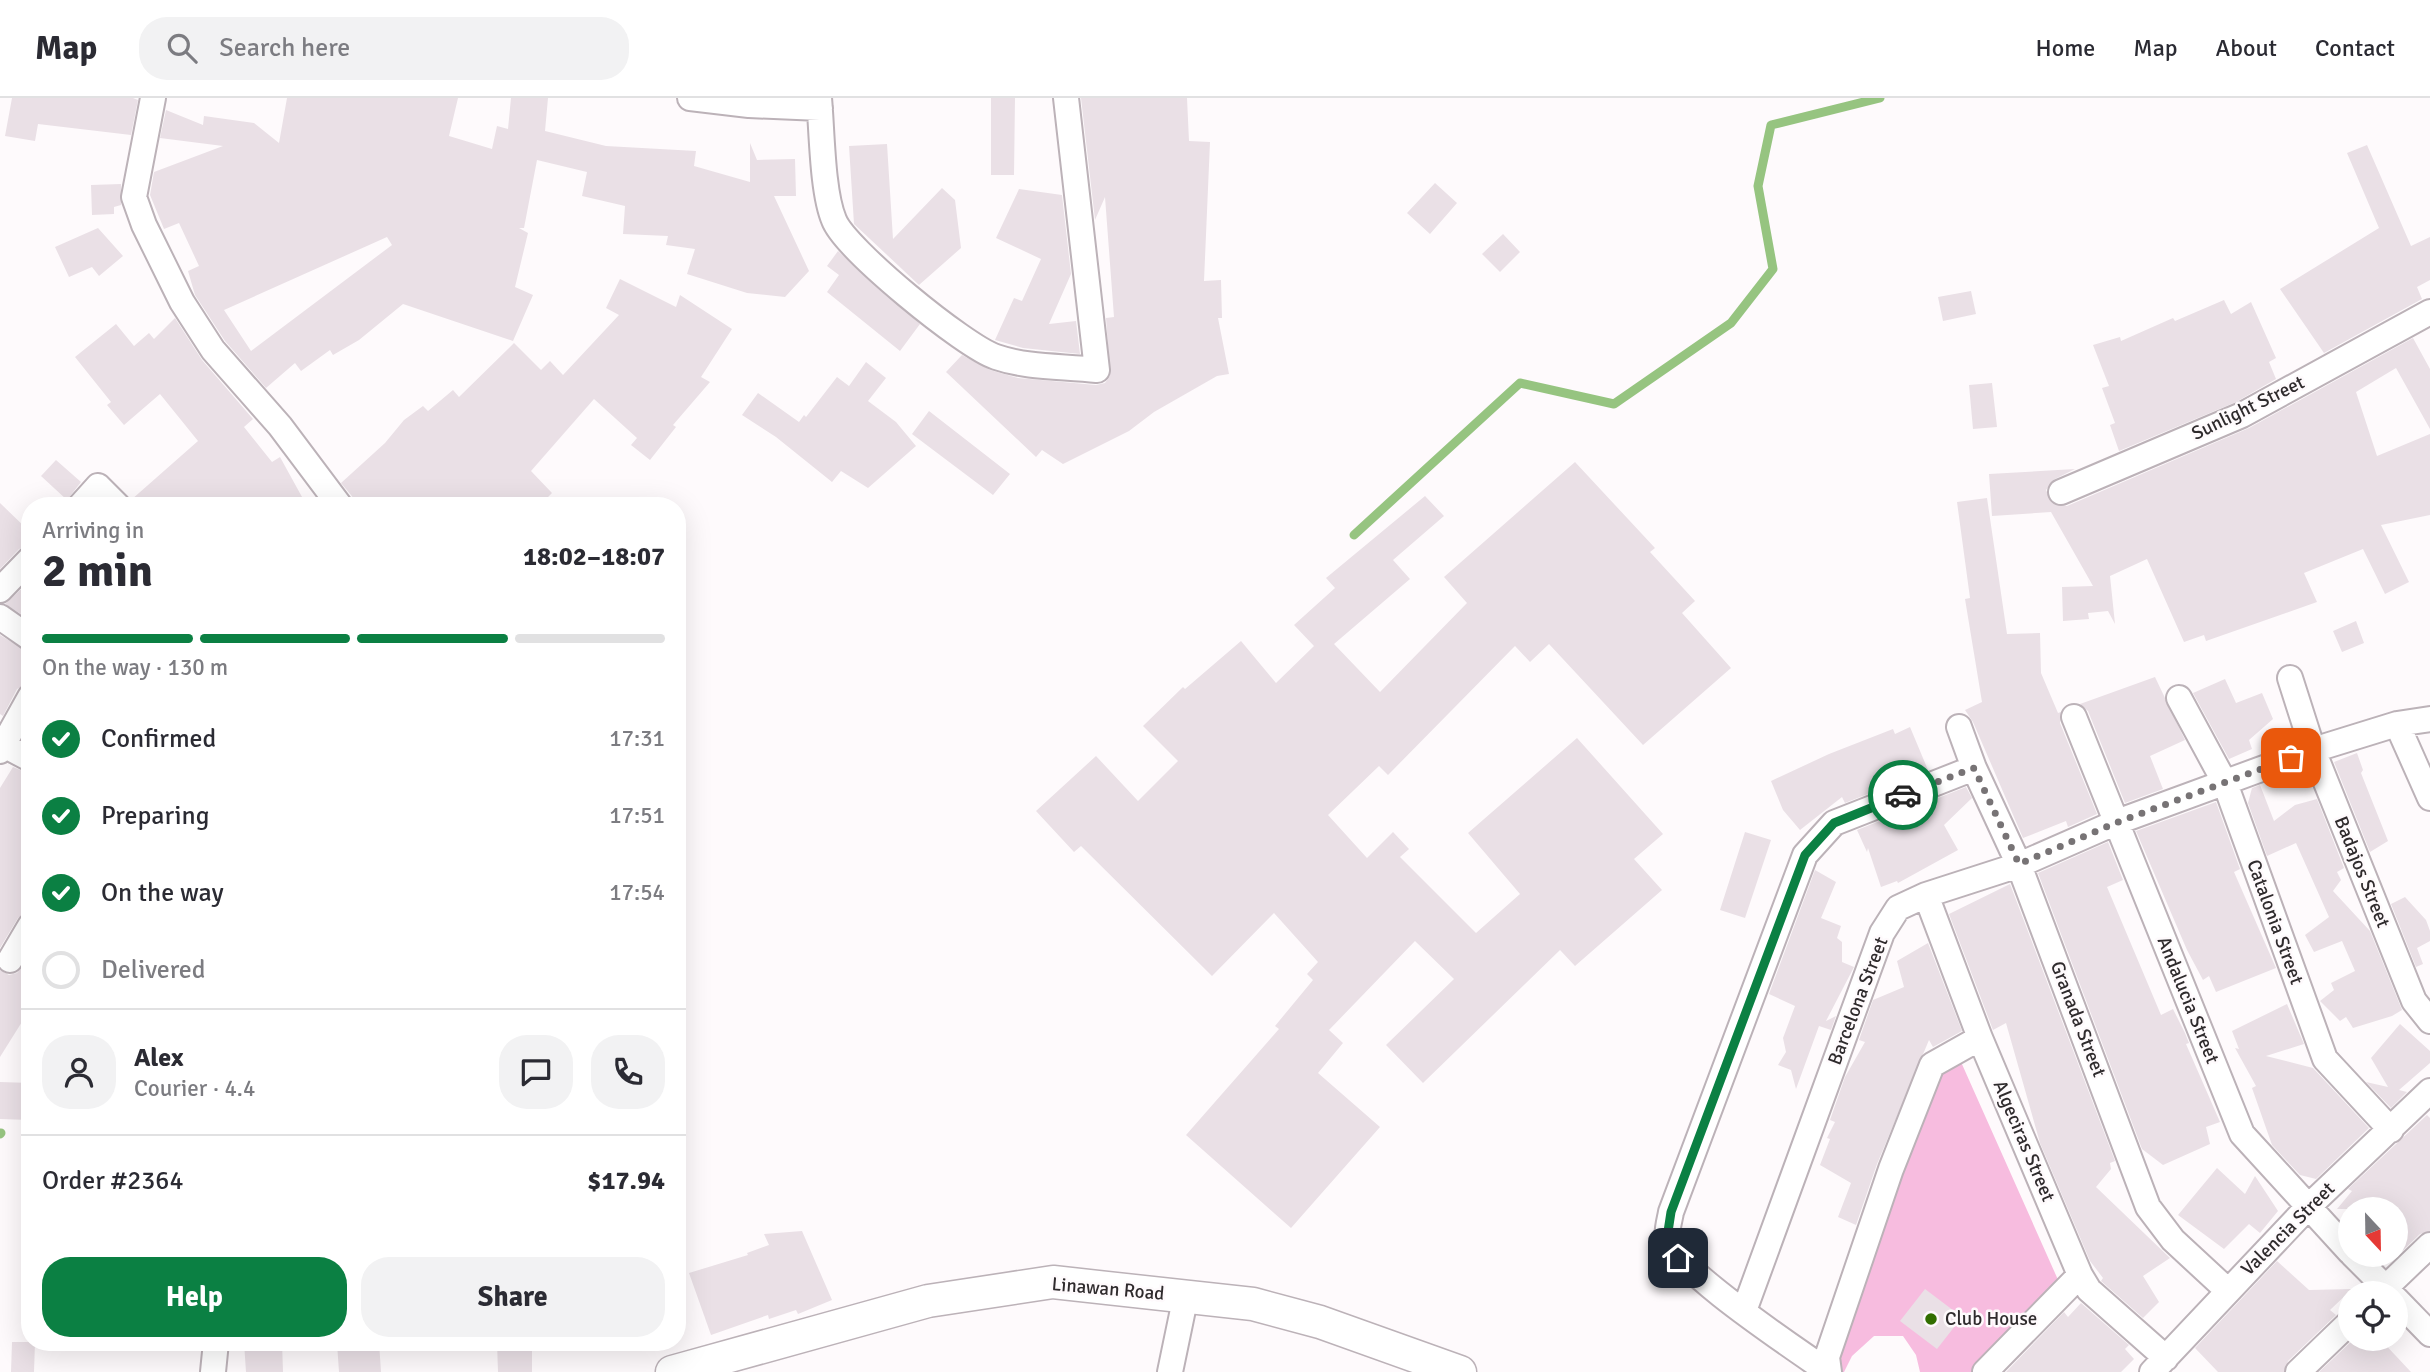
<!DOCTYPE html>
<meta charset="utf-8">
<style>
:root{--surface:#fff;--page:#f2f2f3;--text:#2b2b33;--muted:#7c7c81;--line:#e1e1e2;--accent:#0b8043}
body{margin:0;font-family:Signika,sans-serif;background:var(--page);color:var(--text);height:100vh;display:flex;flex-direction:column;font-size:26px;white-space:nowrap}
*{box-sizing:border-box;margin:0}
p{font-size:23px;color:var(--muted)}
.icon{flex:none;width:38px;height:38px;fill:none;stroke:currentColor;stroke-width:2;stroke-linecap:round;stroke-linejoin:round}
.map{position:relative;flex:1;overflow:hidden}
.sheet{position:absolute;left:21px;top:399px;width:665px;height:854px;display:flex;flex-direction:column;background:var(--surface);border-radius:28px;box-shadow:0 7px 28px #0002}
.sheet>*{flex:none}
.needle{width:46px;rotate:158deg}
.fabs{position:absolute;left:2338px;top:1099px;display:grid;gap:14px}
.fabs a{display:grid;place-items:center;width:70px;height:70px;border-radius:50%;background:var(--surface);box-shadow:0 7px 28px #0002;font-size:35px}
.pin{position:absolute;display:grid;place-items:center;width:60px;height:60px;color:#fff;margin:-30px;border-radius:14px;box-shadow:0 4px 10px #0006}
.courier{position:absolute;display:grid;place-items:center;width:70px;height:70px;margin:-35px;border:5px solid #0b8043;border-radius:50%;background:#fff;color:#222;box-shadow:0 2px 9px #0007}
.headline em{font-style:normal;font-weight:700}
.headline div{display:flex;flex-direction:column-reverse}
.headline{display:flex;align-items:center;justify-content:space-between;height:119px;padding:0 21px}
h1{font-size:46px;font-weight:700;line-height:52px}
.bar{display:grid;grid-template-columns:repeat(4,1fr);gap:10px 7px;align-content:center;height:84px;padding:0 21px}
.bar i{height:9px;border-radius:5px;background:var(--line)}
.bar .current{background:var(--accent)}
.bar p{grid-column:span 4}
.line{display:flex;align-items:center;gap:18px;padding:0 21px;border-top:2px solid var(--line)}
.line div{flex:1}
.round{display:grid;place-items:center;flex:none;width:74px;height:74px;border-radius:28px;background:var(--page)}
ol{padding:0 21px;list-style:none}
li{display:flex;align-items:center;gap:21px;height:77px}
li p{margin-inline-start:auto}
li .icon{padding:7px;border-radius:50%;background:var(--accent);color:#fff;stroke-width:4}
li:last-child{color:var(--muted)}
li i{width:38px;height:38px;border:4px solid var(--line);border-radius:50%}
.button{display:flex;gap:14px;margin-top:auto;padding:14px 21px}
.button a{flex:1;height:80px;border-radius:28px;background:var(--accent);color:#fff;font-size:28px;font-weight:700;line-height:80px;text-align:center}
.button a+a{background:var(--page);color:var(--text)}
header{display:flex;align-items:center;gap:42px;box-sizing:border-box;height:98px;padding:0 35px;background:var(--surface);border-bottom:2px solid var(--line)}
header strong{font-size:33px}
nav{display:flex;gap:38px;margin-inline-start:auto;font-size:24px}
.search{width:490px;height:63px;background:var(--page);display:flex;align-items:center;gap:18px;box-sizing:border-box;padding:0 24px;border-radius:28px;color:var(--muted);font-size:26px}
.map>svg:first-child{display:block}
</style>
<header>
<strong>Map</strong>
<div class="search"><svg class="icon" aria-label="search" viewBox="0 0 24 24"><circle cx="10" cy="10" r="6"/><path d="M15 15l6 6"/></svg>Search here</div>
<nav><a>Home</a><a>Map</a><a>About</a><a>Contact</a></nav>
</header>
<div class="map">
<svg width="2430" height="1274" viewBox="0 0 2430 1274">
<rect width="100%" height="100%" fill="#fefafc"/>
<path fill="#f7bcdf" d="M1957,955L2059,1184L1976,1274H1920L1916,1257L1903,1238H1874L1852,1258L1844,1274H1826L1928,990Z"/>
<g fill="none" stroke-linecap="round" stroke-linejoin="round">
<path stroke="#96c480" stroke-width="9" d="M1354,437L1520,285L1614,306L1731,225L1773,171L1758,88L1771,27L1880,0
M0,1036L1,1035"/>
</g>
<path fill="#eae0e6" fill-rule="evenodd" d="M12,0H133L138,2L131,37L38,26L35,43L5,38Z
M287,0H458L449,38L492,51L497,28L508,31L511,0H548L545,33L606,48L696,53L694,68L750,84V45L757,62L795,61L796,98H774L809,173L785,199L747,195L687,176L695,151L666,147L668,138L623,136L625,108L582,98L587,74L537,62L524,130H519L528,135L515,189L533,197L513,243L403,206L359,242L333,257L330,252L301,273L295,265L266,290L225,243L195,197L188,173L199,168L179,125L164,131L150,97L154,74L223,48L160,40L166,12L203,27L204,18L254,25L279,45ZM387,139L392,147L251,253L224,212Z
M991,0H1015L1014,77H991Z
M1081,0H1187L1189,43L1210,44L1204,183L1221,182L1222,220H1218L1229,276L1217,278L1154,314L1129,333L1063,366L1042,352L1036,359L946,274L962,257L990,272L1018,280L1096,287L1105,285L1110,278L1106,220L1114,219L1105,99L1095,122Z
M887,46L893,141L942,90L955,102L961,150L919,187L854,126L849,48Z
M2367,47L2411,148L2430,139V182L2417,189L2422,201L2324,255L2280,191L2379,130L2347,55Z
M1435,85L1457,105L1430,136L1407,115Z
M121,86V107L114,109V116L92,117L91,87Z
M1019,91L1062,97L1071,176L1049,226L1076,223L1080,256L1023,250L995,242L1014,200L1022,203L1041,161L996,140Z
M98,130L123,158L99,178L92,169L69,179L55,149Z
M1503,136L1520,154L1500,174L1482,156Z
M838,153L920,226L900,253L827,194L839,177L827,168Z
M620,181L676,209L680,197L732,231L701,279L710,284L673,327L676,329L650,362L631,347L637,340L594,301L531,373L552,395L539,408H359L351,397L341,385L385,345L404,322L423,308L428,313L453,292L459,299L514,245L541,272L550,263L563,277L619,217L606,210Z
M1971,193L1976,216L1943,223L1938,199Z
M2224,202L2231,216L2251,204L2276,260L2269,264L2276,281L2236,304L2119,353L2110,327L2115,325L2102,290L2109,288L2093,247L2120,239L2121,243L2173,220L2175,223Z
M175,220L202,262L253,321L244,329L272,364L280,359L307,408H132L131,402L198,343L160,296L124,327L107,307L111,304L75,259L116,226L134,248L149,235L154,241Z
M2413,240L2430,271V331L2396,270L2356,294L2377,358L2430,336V417L2381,427L2409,484L2385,496L2363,451L2304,475L2317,504L2206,543L2204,537L2184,544L2147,461L2110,478L2115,526L2108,513L2088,515L2089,521L2063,523L2062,489L2093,488L2051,414L1992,418L1989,376L2075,371L2055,381L2046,392L2052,405L2067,408L2249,330Z
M866,264L886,280L868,303L896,324L916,348L868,390L841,373L832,384L776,339L742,317L758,295L799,324L804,317L806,319L837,279L849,288Z
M1992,285L1997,329L1973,331L1969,287Z
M929,313L1010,376L993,397L912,336Z
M56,362L81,384L67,402L41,378Z
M1575,364L1655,450L1650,454L1695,503L1682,515L1731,570L1643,647L1549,546L1530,564L1515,548L1388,677L1379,668L1328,717L1367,760L1393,734L1409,751L1400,759L1476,835L1520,796L1468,735L1577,640L1663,736L1634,761L1662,792L1575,868L1560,852L1423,985L1386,947L1454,881L1415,843L1329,932L1343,945L1318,975L1380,1029L1291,1130L1186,1037L1279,931L1275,928L1313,882L1307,876L1318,864L1274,815L1212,878L1081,748L1074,754L1036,713L1096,658L1138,703L1178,663L1143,628L1183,589L1185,591L1241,543L1276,585L1314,548L1294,527L1335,490L1326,480L1425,398L1444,418L1393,462L1410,481L1334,546L1380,594L1467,505L1444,479Z
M1987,400L2007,536L2040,535L2041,575L2058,615L2061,614L2060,625L2097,716L2068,729L2066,723L2023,740L1973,624L1965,612L1982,604L1965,501L1970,500L1957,404Z
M0,405L30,434V447L19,451L0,471Z
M30,483V522L5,506Z
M2356,523L2364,545L2342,554L2333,533Z
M0,537L30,555V584L17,591L3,618L0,616Z
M2155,579L2185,642L2150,658L2163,691L2125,705L2088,613L2080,606Z
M2225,581L2236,605L2262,595L2273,621L2249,642L2252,651L2229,661L2193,595Z
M1910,629L1928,672L1845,705L1842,699L1800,732L1783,712L1771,683L1829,656L1893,631L1895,636Z
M2357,655L2363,672L2361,675L2388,743L2370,754L2334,664Z
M13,669L30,676V813L18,820L0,850V690Z
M2260,687L2274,723L2295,707L2317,701L2344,770L2337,774L2341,782L2333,793L2370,833L2402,912L2392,918L2353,930L2346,919L2340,923L2320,903L2334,892L2331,885L2355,873L2342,843L2314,854L2305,837L2329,819L2296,745L2267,758L2248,705L2252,690Z
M1966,689L1972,700L1944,727L1958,752L1898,785L1897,783L1881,789L1868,750L1867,754L1857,732Z
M2216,704L2240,771L2234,774L2276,870L2216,894L2209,878L2203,882L2187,852L2136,733Z
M1745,734L1771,742L1745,820L1720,812Z
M2108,744L2123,782L2107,789L2161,917L2173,911L2185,935L2189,945L2186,946L2220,1024L2206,1029L2210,1046L2163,1067L2142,1051L2038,775Z
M1815,772L1836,784L1821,820L1841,828L1837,840L1842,844V864L1854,869L1826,923L1836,918L1831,932L1819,928L1796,991L1791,972L1778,967L1786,954L1783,940L1795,908L1769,896Z
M2010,786L2115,1063L2110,1065L2111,1071L2096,1089L2170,1160L2143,1178L2159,1204L2143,1220L2101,1183L2103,1180L2090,1163L2040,1045L2006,925L1993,932L1949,816Z
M2405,799L2426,822L2430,833V843L2417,850L2423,866L2416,869L2391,806Z
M1928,845L1962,933L1933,949L1929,942L1877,1066L1856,1127L1838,1119L1851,1085L1820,1067L1830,1041L1827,1040L1835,1024L1830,1022L1845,979L1865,944L1859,942L1873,902L1904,889L1897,863Z
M30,858V911L0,959V872L9,877L17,875Z
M2287,906L2304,946L2266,958L2313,970L2369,1030L2316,1081L2300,1077L2272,1047L2252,990L2256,988L2235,950L2239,951L2232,933Z
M2400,926L2430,953V965L2399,992L2407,994L2391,1010L2366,984L2388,989L2371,960Z
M0,984L30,985V1022L0,1021Z
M2427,1017L2430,1020V1133L2420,1136L2396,1159V1111H2337L2352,1093L2348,1091Z
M2217,1070L2245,1096L2255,1078L2278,1113L2260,1135L2249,1126L2224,1151L2178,1117Z
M802,1133L832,1202L798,1216L796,1212L769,1221L768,1217L711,1237L689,1175L748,1157L747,1155L769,1147L764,1136Z
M2277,1163L2309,1192L2352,1191L2330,1212L2336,1217L2288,1263L2284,1274H2218L2195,1250Z
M1925,1191L1962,1219L1937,1251L1900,1223Z
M2081,1205L2129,1247L2125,1251L2134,1261L2121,1274H2006L2064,1214L2068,1219Z
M2354,1241H2380L2411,1274H2319Z
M12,1244H35L34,1274H11Z
M244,1244H282L283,1274H246Z
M379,1244L381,1274H339L337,1245Z
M497,1244H532V1274H498Z"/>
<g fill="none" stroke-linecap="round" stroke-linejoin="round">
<g stroke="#bcb2b8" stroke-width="28">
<path id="minor" d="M153,0L134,99L144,127L182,204L213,252L280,328L340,408
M690,0L749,7L820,10
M819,0C822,32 822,94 834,122C845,151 965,249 996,259C1028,270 1063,268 1097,272L1066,0
M2061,394L2242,317L2430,214
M80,408L98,388L118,408
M0,492L30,461
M0,519L30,540
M2290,580L2313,652L2414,903L2430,923
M2179,600L2225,685L2325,961L2391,1032
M2074,619L2242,1036L2350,1154
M2397,626L2430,700
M1959,629L1974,670L2019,767L2148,1109L2173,1142L2227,1192
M0,645L30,661
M0,653L30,599
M1926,797L1980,940L2080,1177L2089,1192L2166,1260
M10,862L30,828
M2353,1157L2391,1195
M2380,1195L2430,1147
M2396,1201L2430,1236
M1744,1213L1882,835L1898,810L1926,797L2019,767L2117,724L2313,652L2397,626L2430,621
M213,1274L216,1244
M1170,1274L1186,1197
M1828,1274C1798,1252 1674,1172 1668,1140C1666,1133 1670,1121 1671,1114L1805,757L1834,725L1974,670
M1829,1274L1827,1259L1891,1071L1932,967L1980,940
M1985,1274L2080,1177
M2152,1274L2307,1110L2430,993
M2298,1274L2350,1224"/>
</g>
<g stroke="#bcb2b8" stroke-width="35">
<path id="tertiary" d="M672,1274L928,1203L1053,1184L1253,1206L1320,1224L1460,1274"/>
</g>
<use href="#minor" stroke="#fff" stroke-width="24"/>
<use href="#tertiary" stroke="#fff" stroke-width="32"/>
</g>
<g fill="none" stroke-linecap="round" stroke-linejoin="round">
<path stroke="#777375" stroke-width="7" stroke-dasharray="0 12.6" d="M1903,697L1974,670L2019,766L2118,724L2291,660"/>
<path stroke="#0b8043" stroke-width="9" d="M1678,1160L1667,1140L1671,1114L1805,757L1834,725L1903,697"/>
</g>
<circle fill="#326e00" stroke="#fefafc" stroke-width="2.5" cx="1931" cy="1221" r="7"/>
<g text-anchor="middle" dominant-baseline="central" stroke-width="5" stroke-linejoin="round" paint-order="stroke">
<g font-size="19" fill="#2f2b2d" stroke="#fefafc">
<text transform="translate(2248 310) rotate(-26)">Sunlight Street</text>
<text transform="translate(2362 774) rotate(68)">Badajos Street</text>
<text transform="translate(2275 824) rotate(70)">Catalonia Street</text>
<text transform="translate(2188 902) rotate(68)">Andalucia Street</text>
<text transform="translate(1858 903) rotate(-69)">Barcelona Street</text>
<text transform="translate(2078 921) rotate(69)">Granada Street</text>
<text transform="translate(2024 1043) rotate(67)">Algeciras Street</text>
<text transform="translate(2288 1131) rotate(-45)">Valencia Street</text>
<text transform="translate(1108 1191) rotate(5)">Linawan Road</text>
</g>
<g font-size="19" fill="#2f2b2d" stroke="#fefafc" text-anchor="start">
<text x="1945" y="1221">Club House</text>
</g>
</g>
</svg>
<div class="fabs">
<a><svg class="needle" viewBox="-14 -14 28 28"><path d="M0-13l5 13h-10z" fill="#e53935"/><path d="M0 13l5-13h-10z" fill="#7c7c81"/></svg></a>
<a><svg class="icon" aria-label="locate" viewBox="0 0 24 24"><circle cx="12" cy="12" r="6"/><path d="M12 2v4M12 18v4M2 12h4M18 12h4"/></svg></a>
</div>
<div class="pin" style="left:2291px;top:660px;background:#ea580c"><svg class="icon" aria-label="bag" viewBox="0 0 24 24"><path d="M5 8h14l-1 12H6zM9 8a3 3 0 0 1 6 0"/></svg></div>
<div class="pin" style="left:1678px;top:1160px;background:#1f2937"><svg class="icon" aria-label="home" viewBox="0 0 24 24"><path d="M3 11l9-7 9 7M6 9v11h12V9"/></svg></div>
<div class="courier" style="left:1903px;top:697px"><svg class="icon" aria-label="car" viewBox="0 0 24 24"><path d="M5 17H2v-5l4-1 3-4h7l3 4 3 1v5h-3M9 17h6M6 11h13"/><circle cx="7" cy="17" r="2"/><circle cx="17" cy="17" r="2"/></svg></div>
<section class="sheet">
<div class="headline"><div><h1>2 min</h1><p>Arriving in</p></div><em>18:02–18:07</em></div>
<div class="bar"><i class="current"></i><i class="current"></i><i class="current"></i><i></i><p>On the way · 130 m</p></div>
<ol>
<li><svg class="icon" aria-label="check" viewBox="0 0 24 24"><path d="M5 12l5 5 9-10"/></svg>Confirmed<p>17:31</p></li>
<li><svg class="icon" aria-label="check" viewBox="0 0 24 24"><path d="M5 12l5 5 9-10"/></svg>Preparing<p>17:51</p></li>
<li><svg class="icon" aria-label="check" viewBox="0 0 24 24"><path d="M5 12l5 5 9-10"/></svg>On the way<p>17:54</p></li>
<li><i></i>Delivered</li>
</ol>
<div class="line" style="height:126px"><a class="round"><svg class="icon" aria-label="person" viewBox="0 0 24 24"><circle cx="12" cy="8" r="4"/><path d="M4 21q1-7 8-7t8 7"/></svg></a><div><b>Alex</b><p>Courier · 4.4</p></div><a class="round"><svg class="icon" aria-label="chat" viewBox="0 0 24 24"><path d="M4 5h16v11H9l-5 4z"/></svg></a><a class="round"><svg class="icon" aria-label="phone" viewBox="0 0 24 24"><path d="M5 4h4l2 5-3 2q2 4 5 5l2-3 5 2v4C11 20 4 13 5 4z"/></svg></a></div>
<div class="line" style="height:91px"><div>Order #2364</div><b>$17.94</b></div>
<div class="button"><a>Help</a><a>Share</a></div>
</section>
</div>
